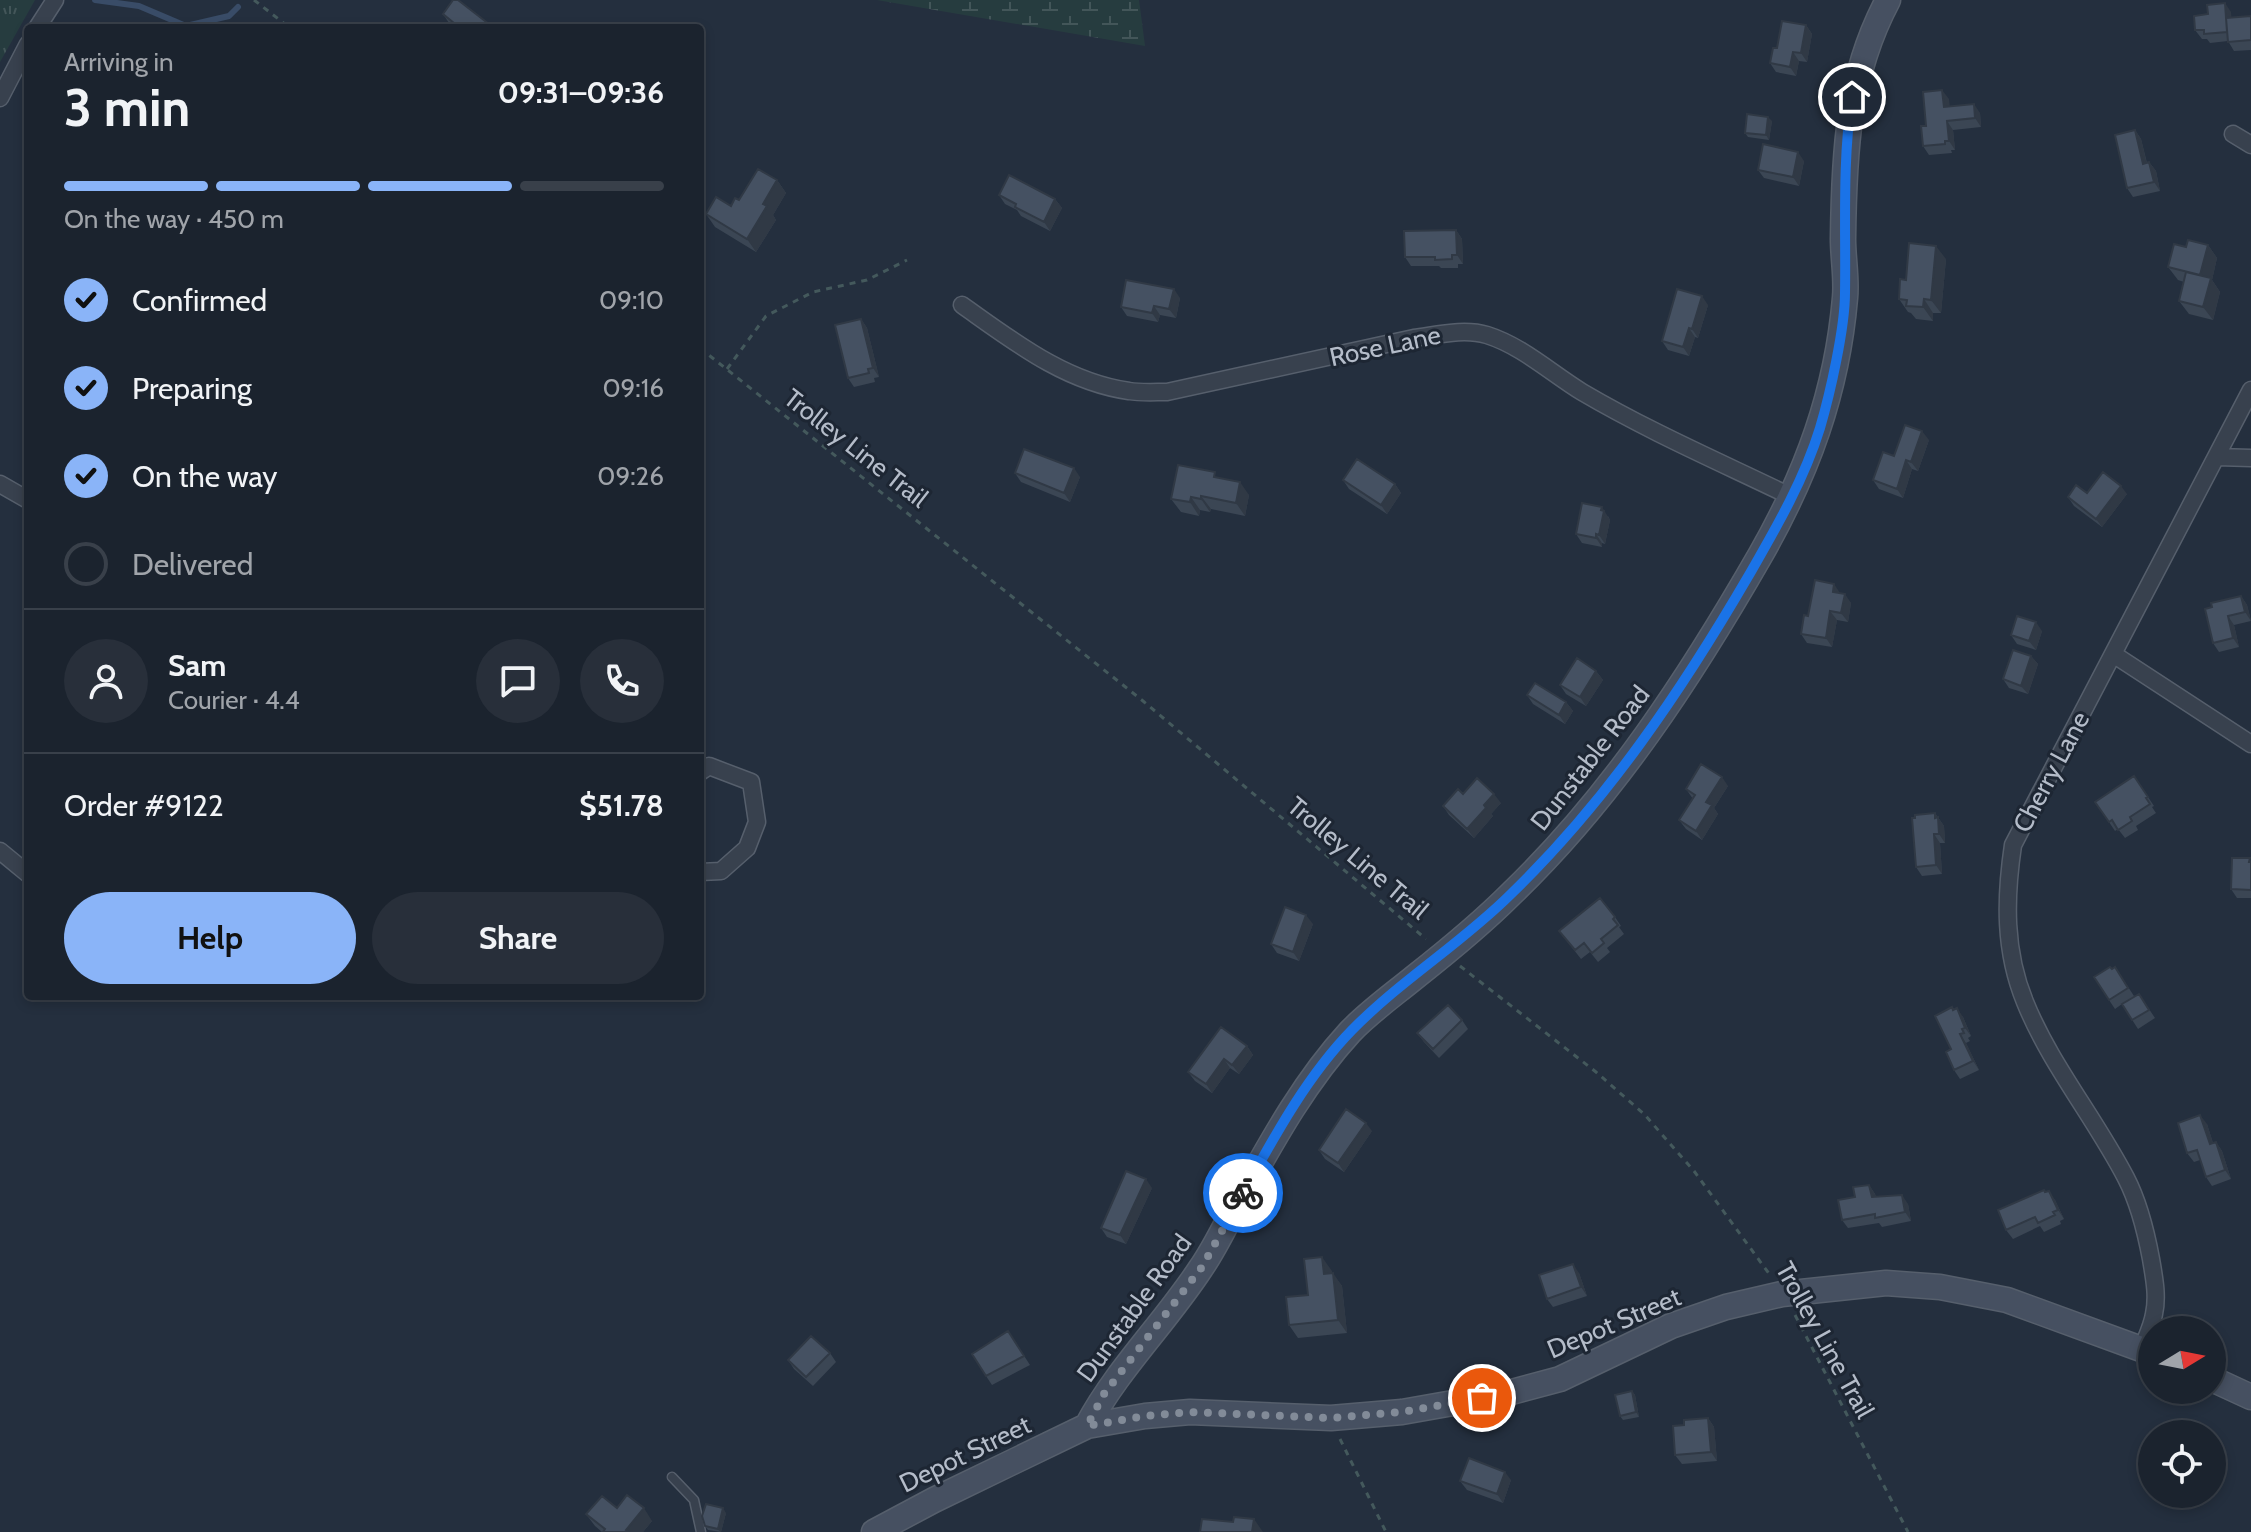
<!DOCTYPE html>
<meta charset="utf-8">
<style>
:root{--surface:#1b232e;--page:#282f3a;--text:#f1f3f6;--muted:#a0a4aa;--line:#39404a;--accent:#8ab4f8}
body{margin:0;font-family:Cabin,sans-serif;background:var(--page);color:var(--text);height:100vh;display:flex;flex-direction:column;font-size:30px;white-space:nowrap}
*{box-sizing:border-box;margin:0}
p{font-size:26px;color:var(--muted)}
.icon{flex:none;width:44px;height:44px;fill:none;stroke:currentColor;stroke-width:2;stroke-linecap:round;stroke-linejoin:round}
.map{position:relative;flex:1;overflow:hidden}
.side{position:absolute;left:24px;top:24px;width:680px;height:976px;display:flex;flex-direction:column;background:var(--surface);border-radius:8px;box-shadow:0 4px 12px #0003,0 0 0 2px var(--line)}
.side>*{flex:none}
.needle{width:52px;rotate:80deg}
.controls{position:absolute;left:2138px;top:1316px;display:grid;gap:16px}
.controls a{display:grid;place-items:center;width:88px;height:88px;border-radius:50%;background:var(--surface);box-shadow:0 4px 12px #0003,0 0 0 2px var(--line);font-size:40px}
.pin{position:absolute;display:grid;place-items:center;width:68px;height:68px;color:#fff;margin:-34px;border:4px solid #fff;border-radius:50%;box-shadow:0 2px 8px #0007}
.courier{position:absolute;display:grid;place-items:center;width:80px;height:80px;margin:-40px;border:6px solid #1a73e8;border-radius:50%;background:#fff;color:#222;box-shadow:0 2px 10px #0007}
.summary em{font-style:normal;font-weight:700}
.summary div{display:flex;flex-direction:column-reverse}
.summary{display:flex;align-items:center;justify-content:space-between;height:136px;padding:0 40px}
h1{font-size:52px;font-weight:700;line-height:60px}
.bar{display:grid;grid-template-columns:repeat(4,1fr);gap:12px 8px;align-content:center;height:96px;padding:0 40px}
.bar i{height:10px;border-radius:6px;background:var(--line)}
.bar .selected{background:var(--accent)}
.bar p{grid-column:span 4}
.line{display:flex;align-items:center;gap:20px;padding:0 40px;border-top:2px solid var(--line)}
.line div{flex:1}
.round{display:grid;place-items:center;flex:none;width:84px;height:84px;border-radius:42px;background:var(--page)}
ol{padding:0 40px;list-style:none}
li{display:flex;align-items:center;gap:24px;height:88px}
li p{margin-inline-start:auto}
li .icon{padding:8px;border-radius:50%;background:var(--accent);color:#111;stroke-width:4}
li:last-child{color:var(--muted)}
li i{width:44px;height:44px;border:4px solid var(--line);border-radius:50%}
.primary-button{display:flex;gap:16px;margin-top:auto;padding:16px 40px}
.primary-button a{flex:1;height:92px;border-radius:48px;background:var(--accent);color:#111;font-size:32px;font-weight:700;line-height:92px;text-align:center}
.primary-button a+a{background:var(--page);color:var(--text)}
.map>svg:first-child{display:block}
</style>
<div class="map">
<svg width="2251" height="1532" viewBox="0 0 2251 1532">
<defs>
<pattern id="grass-tufts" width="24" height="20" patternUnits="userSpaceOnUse" patternTransform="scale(2)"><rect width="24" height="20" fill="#263c3f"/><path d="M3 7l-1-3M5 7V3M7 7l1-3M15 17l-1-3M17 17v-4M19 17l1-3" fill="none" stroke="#435659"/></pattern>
<pattern id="wetland-marsh" width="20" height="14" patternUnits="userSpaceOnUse" patternTransform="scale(2)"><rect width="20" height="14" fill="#263c3f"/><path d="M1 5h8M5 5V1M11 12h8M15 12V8" fill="none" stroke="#435659"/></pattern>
</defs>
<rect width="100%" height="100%" fill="#242f3e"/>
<path fill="url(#grass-tufts)" d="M0,0H35L0,62Z"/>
<path fill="url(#wetland-marsh)" d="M877,0H1139L1145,46Z"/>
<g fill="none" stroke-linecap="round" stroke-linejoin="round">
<path stroke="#394c67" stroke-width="6" d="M95,0L139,6L186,26L229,16L238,7"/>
<g stroke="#565f6c" stroke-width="11">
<path id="lane" d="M672,1477L694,1500L701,1532"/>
</g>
<g stroke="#565f6c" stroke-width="19">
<path id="street" d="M37,28L55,0
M0,98L28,44
M2233,134L2251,145
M962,305C1013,341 1065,382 1129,391C1141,393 1155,392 1167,392L1414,338C1437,335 1464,328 1487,335C1522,346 1551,373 1582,392C1650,432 1722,463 1792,497
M2217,457L2251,458
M0,484L28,500
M2113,654L2251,744
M700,772L709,766L751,782L757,822L747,848L721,871L700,872
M0,851L28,874
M2142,1349C2146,1338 2152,1326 2154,1314C2158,1296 2154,1277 2151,1259C2146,1232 2139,1203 2126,1178C2095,1118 2050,1064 2025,1002C2004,951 2005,899 2013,845L2251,390"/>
</g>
<g stroke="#565f6c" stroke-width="27">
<path id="secondary" d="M2212,1379L2251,1397
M1087,1426C1118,1368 1165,1323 1201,1268C1215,1248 1226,1224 1238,1202C1271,1143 1304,1082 1350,1032C1369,1012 1393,995 1415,977C1448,951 1481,924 1511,894C1613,796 1691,676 1761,554C1807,473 1837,392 1845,298C1847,279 1843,258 1843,239C1844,154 1847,77 1888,0
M874,1532L934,1500L1087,1426L1145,1416L1190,1412L1331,1418L1402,1412L1504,1394L1560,1379L1671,1326L1726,1307L1782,1294L1886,1283L1940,1287L2007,1300L2152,1353"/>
</g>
<path stroke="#44595c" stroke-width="3" stroke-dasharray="6 6" stroke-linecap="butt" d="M254,0L290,28
M700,348L1143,701L1426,939
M727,369L766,316L813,292L867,280L907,260
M1460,966L1596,1072L1644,1114L1694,1171L1770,1275
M1795,1315L1908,1532
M1340,1439L1386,1532"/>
<use href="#lane" stroke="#38414e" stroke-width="8"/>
<use href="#street" stroke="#38414e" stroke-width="16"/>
<use href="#secondary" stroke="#465061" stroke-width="24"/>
</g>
<path fill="#3b4654" d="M2231,12V18L2251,16V50L2234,51L2228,41L2210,43L2207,39H2202L2195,30Z
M443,14L494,28H455L449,23Z
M1806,25L1812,34L1807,62L1799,61L1796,76L1776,72L1770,63L1777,48Z
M1949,99V106L1980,113L1981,127L1953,130L1955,150H1951L1952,153L1929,155L1923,146L1926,126Z
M1772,121L1769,140L1748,137L1745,133Z
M2135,130L2141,139L2147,163L2149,162L2156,171L2160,191L2133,197L2127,188Z
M1804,161L1799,186L1764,178L1758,170Z
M777,180L786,193L773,215L776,220L756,252L715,227L706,214L731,206Z
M999,195L1055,199L1062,208L1050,231L1021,216L1017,210L1005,204Z
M1456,230L1462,239L1463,264H1458V268H1441L1439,266H1411L1405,257Z
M2208,245L2217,258L2212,280L2220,292L2213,320L2189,314L2179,301L2184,282L2178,280L2168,267Z
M1946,259L1941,313H1933V321L1916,319L1911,313L1908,312L1899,299L1906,280Z
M1180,298L1176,318L1160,315L1158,322L1127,316L1121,307Z
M1708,305L1698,338L1695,337L1689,356L1668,350L1662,341Z
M861,319L867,328L879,377L874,378L875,382L854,387L848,378Z
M1929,440L1918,471L1912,469L1903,498L1879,489L1873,480L1894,456Z
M1015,473L1080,477L1070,502L1021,482Z
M1219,478L1249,495L1245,516L1211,509L1210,512L1200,510L1199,516L1181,512L1171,499Z
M1343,480L1395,484L1401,493L1387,514L1349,489Z
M2087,493L2127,494L2102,527L2074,506L2068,497Z
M1608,516L1610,520L1605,544L1602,543V547L1582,543L1576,534Z
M1840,593L1851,603L1848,622L1837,620L1832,647L1807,643L1801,634L1808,616Z
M2241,596L2247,605L2251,621L2234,625L2239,647L2219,652L2213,643L2205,609Z
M2042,631L2036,650L2017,644L2011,635Z
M2031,656L2038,664L2028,694L2009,688L2003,679Z
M1596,671L1603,680L1586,706L1566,694L1560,685Z
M1527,695L1566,702L1573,711L1565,724L1533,704Z
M2134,776L2154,806L2152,807L2156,813L2136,826L2138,830L2125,838L2118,829L2115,831L2109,822Z
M1728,786L1714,808L1718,814L1702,840L1686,829L1679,820L1693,799L1686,789Z
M1463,794L1501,803L1491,814L1493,816L1474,838L1449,815L1443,806Z
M1935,813L1944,826L1945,843H1940L1942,874L1922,876L1916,867Z
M2251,860V898H2237L2231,889Z
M1615,917L1621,926L1619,927L1624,934L1607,948L1610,952L1598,962L1590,952L1581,959L1559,931Z
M1313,924L1299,961L1277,953L1271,944Z
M2115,967L2134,996L2139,994L2155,1018L2138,1029L2122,1004L2115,1009L2109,1000Z
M1953,1010L1963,1017L1971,1036L1968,1038L1970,1041L1966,1043L1979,1070L1960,1079L1954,1070Z
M1462,1020L1468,1029L1439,1058L1424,1042L1417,1033Z
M1247,1046L1253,1055L1239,1074L1230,1068L1212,1093L1195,1081L1188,1072Z
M2207,1124L2213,1143L2216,1142L2222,1151L2231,1179L2212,1186L2206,1177L2200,1160L2194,1162L2187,1153Z
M1372,1131L1344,1172L1325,1159L1319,1150Z
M1869,1185L1875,1194L1876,1197L1908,1204L1911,1221L1882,1227L1879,1223L1848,1228L1842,1220L1855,1197Z
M1152,1188L1126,1244L1107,1237L1101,1228Z
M2046,1192L2055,1200L2064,1219L2060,1221L2061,1224L2044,1232L2040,1226L2013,1239L2006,1230Z
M1332,1271V1273L1342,1286L1347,1333L1298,1338L1289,1325L1308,1295Z
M1579,1273L1587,1296L1553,1307L1547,1299Z
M1008,1331L1030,1365L992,1385L986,1376Z
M830,1353L836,1362L813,1386L794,1369L788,1360Z
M1632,1391L1635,1395L1639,1417L1623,1420L1620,1416Z
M1708,1418L1714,1427L1717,1461L1682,1464L1675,1455Z
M1511,1480L1503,1503L1467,1490L1460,1481Z
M617,1508L652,1521L643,1532H602L595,1526L586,1514Z
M726,1513L721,1532L708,1530L705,1526Z"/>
<path fill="#303945" d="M2225,3L2231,12L2233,40L2227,32Z
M1806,25L1812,34L1807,62L1801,53Z
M1793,52L1799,61L1796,76L1790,67Z
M1942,90L1949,99L1951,116L1944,107Z
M1974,104L1980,113L1981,127L1975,118Z
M1768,117L1772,121L1769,140L1766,135Z
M1947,121L1953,130L1955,150L1949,141Z
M2135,130L2141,139L2149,173L2143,164Z
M1798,152L1804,161L1799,186L1793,177Z
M2149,162L2156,171L2160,191L2154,182Z
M777,180L786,193L773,215L776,220L756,252L747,239L763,204Z
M1055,199L1062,208L1050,231L1044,222Z
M1456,230L1462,239L1463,264L1457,255Z
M2208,245L2217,258L2212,280L2220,292L2213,320L2203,307L2200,275Z
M1936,246L1946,259L1941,313L1931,300Z
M1174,289L1180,298L1176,318L1169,309Z
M1702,296L1708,305L1698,338L1692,329Z
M1924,299L1933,313V321L1923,307Z
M1154,306L1160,315L1158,322L1152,313Z
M861,319L867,328L879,377L873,368Z
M1689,328L1695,337L1689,356L1683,347Z
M1922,431L1929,440L1918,471L1911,462Z
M1906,460L1912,469L1903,498L1897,489Z
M1074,468L1080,477L1070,502L1064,493Z
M1240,482L1249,495L1245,516L1236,503Z
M1395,484L1401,493L1387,514L1381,505Z
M2121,486L2127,494L2102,527L2096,519Z
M1201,496L1211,509L1210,512L1201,499Z
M1191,497L1200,510L1199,516L1190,502Z
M1602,507L1610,520L1605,544L1599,535Z
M1596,534L1602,543V547L1596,538Z
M1834,584L1840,593L1833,592Z
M1845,594L1851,603L1848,622L1841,613Z
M2241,596L2247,605L2251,621L2245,612Z
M1830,611L1837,620L1832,647L1826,638Z
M2228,616L2234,625L2239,647L2233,638Z
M2036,622L2042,631L2036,650L2029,641Z
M2031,656L2038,664L2028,694L2021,686Z
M1596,671L1603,680L1586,706L1580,697Z
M1566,702L1573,711L1565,724L1559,715Z
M1722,777L1728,786L1714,808L1718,814L1702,840L1696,831L1706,802Z
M1494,794L1501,803L1491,814L1493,816L1474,838L1467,829L1484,805Z
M1935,813L1944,826L1945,843L1939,834Z
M1934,834L1940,843L1942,874L1936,865Z
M1306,915L1313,924L1299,961L1293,952Z
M1957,1008L1963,1017L1971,1036L1965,1028Z
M1960,1034L1966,1043L1979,1070L1973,1061Z
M1247,1046L1253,1055L1239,1074L1232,1065Z
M1224,1059L1230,1068L1212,1093L1206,1084Z
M2200,1115L2207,1124L2216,1153L2210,1144Z
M1366,1123L1372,1131L1344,1172L1338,1163Z
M2216,1142L2222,1151L2231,1179L2225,1170Z
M1146,1179L1152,1188L1126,1244L1120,1235Z
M1869,1185L1875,1194L1878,1206L1872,1197Z
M2049,1191L2055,1200L2064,1219L2058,1210Z
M1902,1195L1908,1204L1911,1221L1905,1212Z
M1322,1257L1332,1271L1333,1287L1324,1274Z
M1573,1264L1579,1273L1587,1296L1581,1287Z
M1333,1273L1342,1286L1347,1333L1338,1320Z
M1632,1391L1635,1395L1639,1417L1636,1412Z
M1708,1418L1714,1427L1717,1461L1711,1452Z
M1505,1472L1511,1480L1503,1503L1497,1494Z
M644,1508L652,1521L643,1532H628L626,1530Z
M723,1508L726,1513L721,1532H720L718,1529Z
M1254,1519L1263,1532H1252Z"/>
<path fill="#455162" stroke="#303945" stroke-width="2" d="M453,0H458L494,28H460L443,14Z
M2225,3L2227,32L2204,34V30H2195L2194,16L2208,14L2207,5Z
M2251,16V40L2228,42L2226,18Z
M1782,21L1806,25L1801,53L1793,52L1790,67L1770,63L1773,48H1777Z
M1942,90L1944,107L1974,104L1975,118L1947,121L1949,141H1945V144L1923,146L1921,126H1926L1923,92Z
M1747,114L1768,117L1766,135L1745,133Z
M2135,130L2143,164L2149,162L2154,182L2127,188L2115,135Z
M1763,144L1798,152L1793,177L1758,170Z
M758,169L777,180L763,204L767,206L747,239L706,214L716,197L731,206L735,198L739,200Z
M1009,175L1055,199L1044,222L1015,207L1016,204L999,195Z
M1456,230L1457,255H1452V259L1435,260V257H1405L1404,231Z
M2188,240L2208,245L2200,275L2168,267L2174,244L2186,247Z
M1909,243L1936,246L1931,300L1924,299L1923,307L1906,306L1907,300L1899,299L1900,279L1906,280Z
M2186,272L2211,278L2203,307L2179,301Z
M1126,280L1174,289L1169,309L1154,306L1152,313L1121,307Z
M1677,289L1702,296L1692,329L1689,328L1683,347L1662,341Z
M861,319L873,368L868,369L869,373L848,378L835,325Z
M1905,425L1922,431L1911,462L1906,460L1897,489L1873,480L1883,452L1894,456Z
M1024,449L1074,468L1064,493L1015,473Z
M1357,459L1395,484L1381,505L1343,480Z
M1178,465L1215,472L1214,477L1240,482L1236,503L1201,496V499L1191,497L1190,502L1171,499Z
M2103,472L2121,486L2096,519L2068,497L2076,485L2087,493Z
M1582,503L1602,507L1601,510L1604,511L1599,535L1596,534V538L1576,534Z
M1815,580L1834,584L1833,592L1845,594L1841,613L1830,611L1826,638L1801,634L1804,615L1808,616Z
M2241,596L2245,612L2228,616L2233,638L2213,643L2205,609L2212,607L2211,603Z
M2017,616L2036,622L2029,641L2011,635Z
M2013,650L2031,656L2021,686L2003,679Z
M1577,658L1596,671L1580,697L1560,685Z
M1535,683L1566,702L1559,715L1527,695Z
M1701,764L1722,777L1706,802L1712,805L1696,831L1679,820L1695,795L1686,789Z
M2134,776L2148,797L2146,798L2150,804L2130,817L2132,821L2118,830L2112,820L2109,822L2095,802Z
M1477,778L1494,794L1484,805L1486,808L1467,829L1443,806L1458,789L1463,794Z
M1935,813V818L1938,817L1939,834H1934L1936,865L1916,867L1912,818H1915V815Z
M2232,858H2250L2249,862H2251V890L2231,889Z
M1600,898L1615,917L1613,919L1618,925L1601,939L1604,943L1592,953L1584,943L1575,950L1559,931Z
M1285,907L1306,915L1293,952L1271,944Z
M2110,967L2112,969L2115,967L2128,988L2109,1000L2094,977Z
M2139,994L2149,1010L2132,1020L2122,1004Z
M1448,1005L1462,1020L1433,1049L1417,1033Z
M1952,1007L1953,1010L1957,1008L1965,1028L1962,1029L1964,1033L1960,1034L1973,1061L1954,1070L1946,1052L1951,1049L1935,1016Z
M1221,1027L1247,1046L1232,1065L1224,1059L1206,1084L1188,1072Z
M1346,1109L1366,1123L1338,1163L1319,1150Z
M2200,1115L2210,1144L2216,1142L2225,1170L2206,1177L2197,1150L2187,1153L2178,1123Z
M1126,1171L1146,1179L1120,1235L1101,1228Z
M1869,1185L1872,1197L1902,1195L1905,1212L1875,1218V1214L1842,1220L1838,1200L1855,1197L1853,1187Z
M2044,1190L2045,1192L2049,1191L2058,1210L2053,1212L2055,1215L2038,1223L2035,1217L2006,1230L1998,1210Z
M1322,1257L1324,1274L1333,1273L1338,1320L1289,1325L1286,1297L1308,1295L1304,1259Z
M1573,1264L1581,1287L1547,1299L1539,1275Z
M1008,1331L1024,1356L986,1376L972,1354Z
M811,1336L830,1353L806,1377L788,1360Z
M1632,1391L1636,1412L1620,1416L1615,1395Z
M1708,1418L1711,1452L1675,1455L1673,1426L1684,1425V1420Z
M1469,1458L1505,1472L1497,1494L1460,1481Z
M627,1495L644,1508L626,1530L629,1532H603L605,1529L586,1514L602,1496L617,1508Z
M706,1504L723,1508L718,1529L705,1526L702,1516Z
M1234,1517L1254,1519L1252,1532H1200L1202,1519L1233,1522Z"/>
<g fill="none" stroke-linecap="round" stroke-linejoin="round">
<path stroke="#828b98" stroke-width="8" stroke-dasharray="0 14.4" d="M1243,1193L1202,1267L1104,1394L1087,1426L1145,1416L1190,1412L1331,1418L1402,1412L1482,1398"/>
<path stroke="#1a73e8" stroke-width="10" d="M1243,1193C1274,1137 1307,1076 1352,1030C1401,980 1462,943 1511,894C1607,801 1682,690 1749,575C1776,528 1804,480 1820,428C1830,394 1845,328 1845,293C1846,227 1842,163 1852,97"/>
</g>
<g text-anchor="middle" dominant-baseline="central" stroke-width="6" stroke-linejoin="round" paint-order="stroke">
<g font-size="26" fill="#b4bcc9" stroke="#1d2633">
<text transform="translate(1385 346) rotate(-12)">Rose Lane</text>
<text transform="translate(856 448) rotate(38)">Trolley Line Trail</text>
<text transform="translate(1590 758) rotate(-52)">Dunstable Road</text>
<text transform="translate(2051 772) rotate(-62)">Cherry Lane</text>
<text transform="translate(1358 858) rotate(40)">Trolley Line Trail</text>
<text transform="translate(1134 1308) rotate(-54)">Dunstable Road</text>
<text transform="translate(1614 1323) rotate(-23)">Depot Street</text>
<text transform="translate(1825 1340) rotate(61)">Trolley Line Trail</text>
<text transform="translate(965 1454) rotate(-26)">Depot Street</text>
</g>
</g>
</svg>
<div class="controls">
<a><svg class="needle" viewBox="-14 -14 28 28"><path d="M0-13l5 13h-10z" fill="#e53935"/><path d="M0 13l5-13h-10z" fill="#a0a4aa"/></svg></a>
<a><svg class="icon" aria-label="locate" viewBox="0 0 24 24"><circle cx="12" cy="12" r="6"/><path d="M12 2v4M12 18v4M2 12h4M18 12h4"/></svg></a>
</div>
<div class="pin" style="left:1482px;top:1398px;background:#ea580c"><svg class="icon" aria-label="bag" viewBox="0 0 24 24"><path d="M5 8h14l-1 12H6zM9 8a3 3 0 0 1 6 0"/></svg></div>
<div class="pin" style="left:1852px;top:97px;background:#1f2937"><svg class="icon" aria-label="home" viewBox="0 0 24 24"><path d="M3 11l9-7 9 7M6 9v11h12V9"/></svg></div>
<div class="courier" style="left:1243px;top:1193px"><svg class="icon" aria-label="bike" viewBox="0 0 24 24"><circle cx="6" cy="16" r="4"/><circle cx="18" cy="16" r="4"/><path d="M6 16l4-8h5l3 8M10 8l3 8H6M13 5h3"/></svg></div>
<section class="side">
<div class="summary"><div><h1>3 min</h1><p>Arriving in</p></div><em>09:31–09:36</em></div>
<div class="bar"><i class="selected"></i><i class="selected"></i><i class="selected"></i><i></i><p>On the way · 450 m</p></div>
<ol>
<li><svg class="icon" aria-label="check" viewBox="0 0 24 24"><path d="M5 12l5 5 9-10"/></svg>Confirmed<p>09:10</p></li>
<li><svg class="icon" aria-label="check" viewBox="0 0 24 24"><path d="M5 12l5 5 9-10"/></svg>Preparing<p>09:16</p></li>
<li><svg class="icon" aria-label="check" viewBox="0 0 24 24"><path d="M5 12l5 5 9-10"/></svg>On the way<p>09:26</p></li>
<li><i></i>Delivered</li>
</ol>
<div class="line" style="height:144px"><a class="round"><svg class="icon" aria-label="person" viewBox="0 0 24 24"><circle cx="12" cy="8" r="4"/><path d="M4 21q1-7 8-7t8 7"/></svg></a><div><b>Sam</b><p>Courier · 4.4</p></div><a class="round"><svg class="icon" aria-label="chat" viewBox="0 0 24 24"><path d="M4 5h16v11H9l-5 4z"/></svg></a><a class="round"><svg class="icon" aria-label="phone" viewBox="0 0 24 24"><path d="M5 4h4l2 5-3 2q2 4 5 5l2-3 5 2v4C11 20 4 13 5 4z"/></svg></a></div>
<div class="line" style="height:104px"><div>Order #9122</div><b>$51.78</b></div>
<div class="primary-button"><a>Help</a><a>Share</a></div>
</section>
</div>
